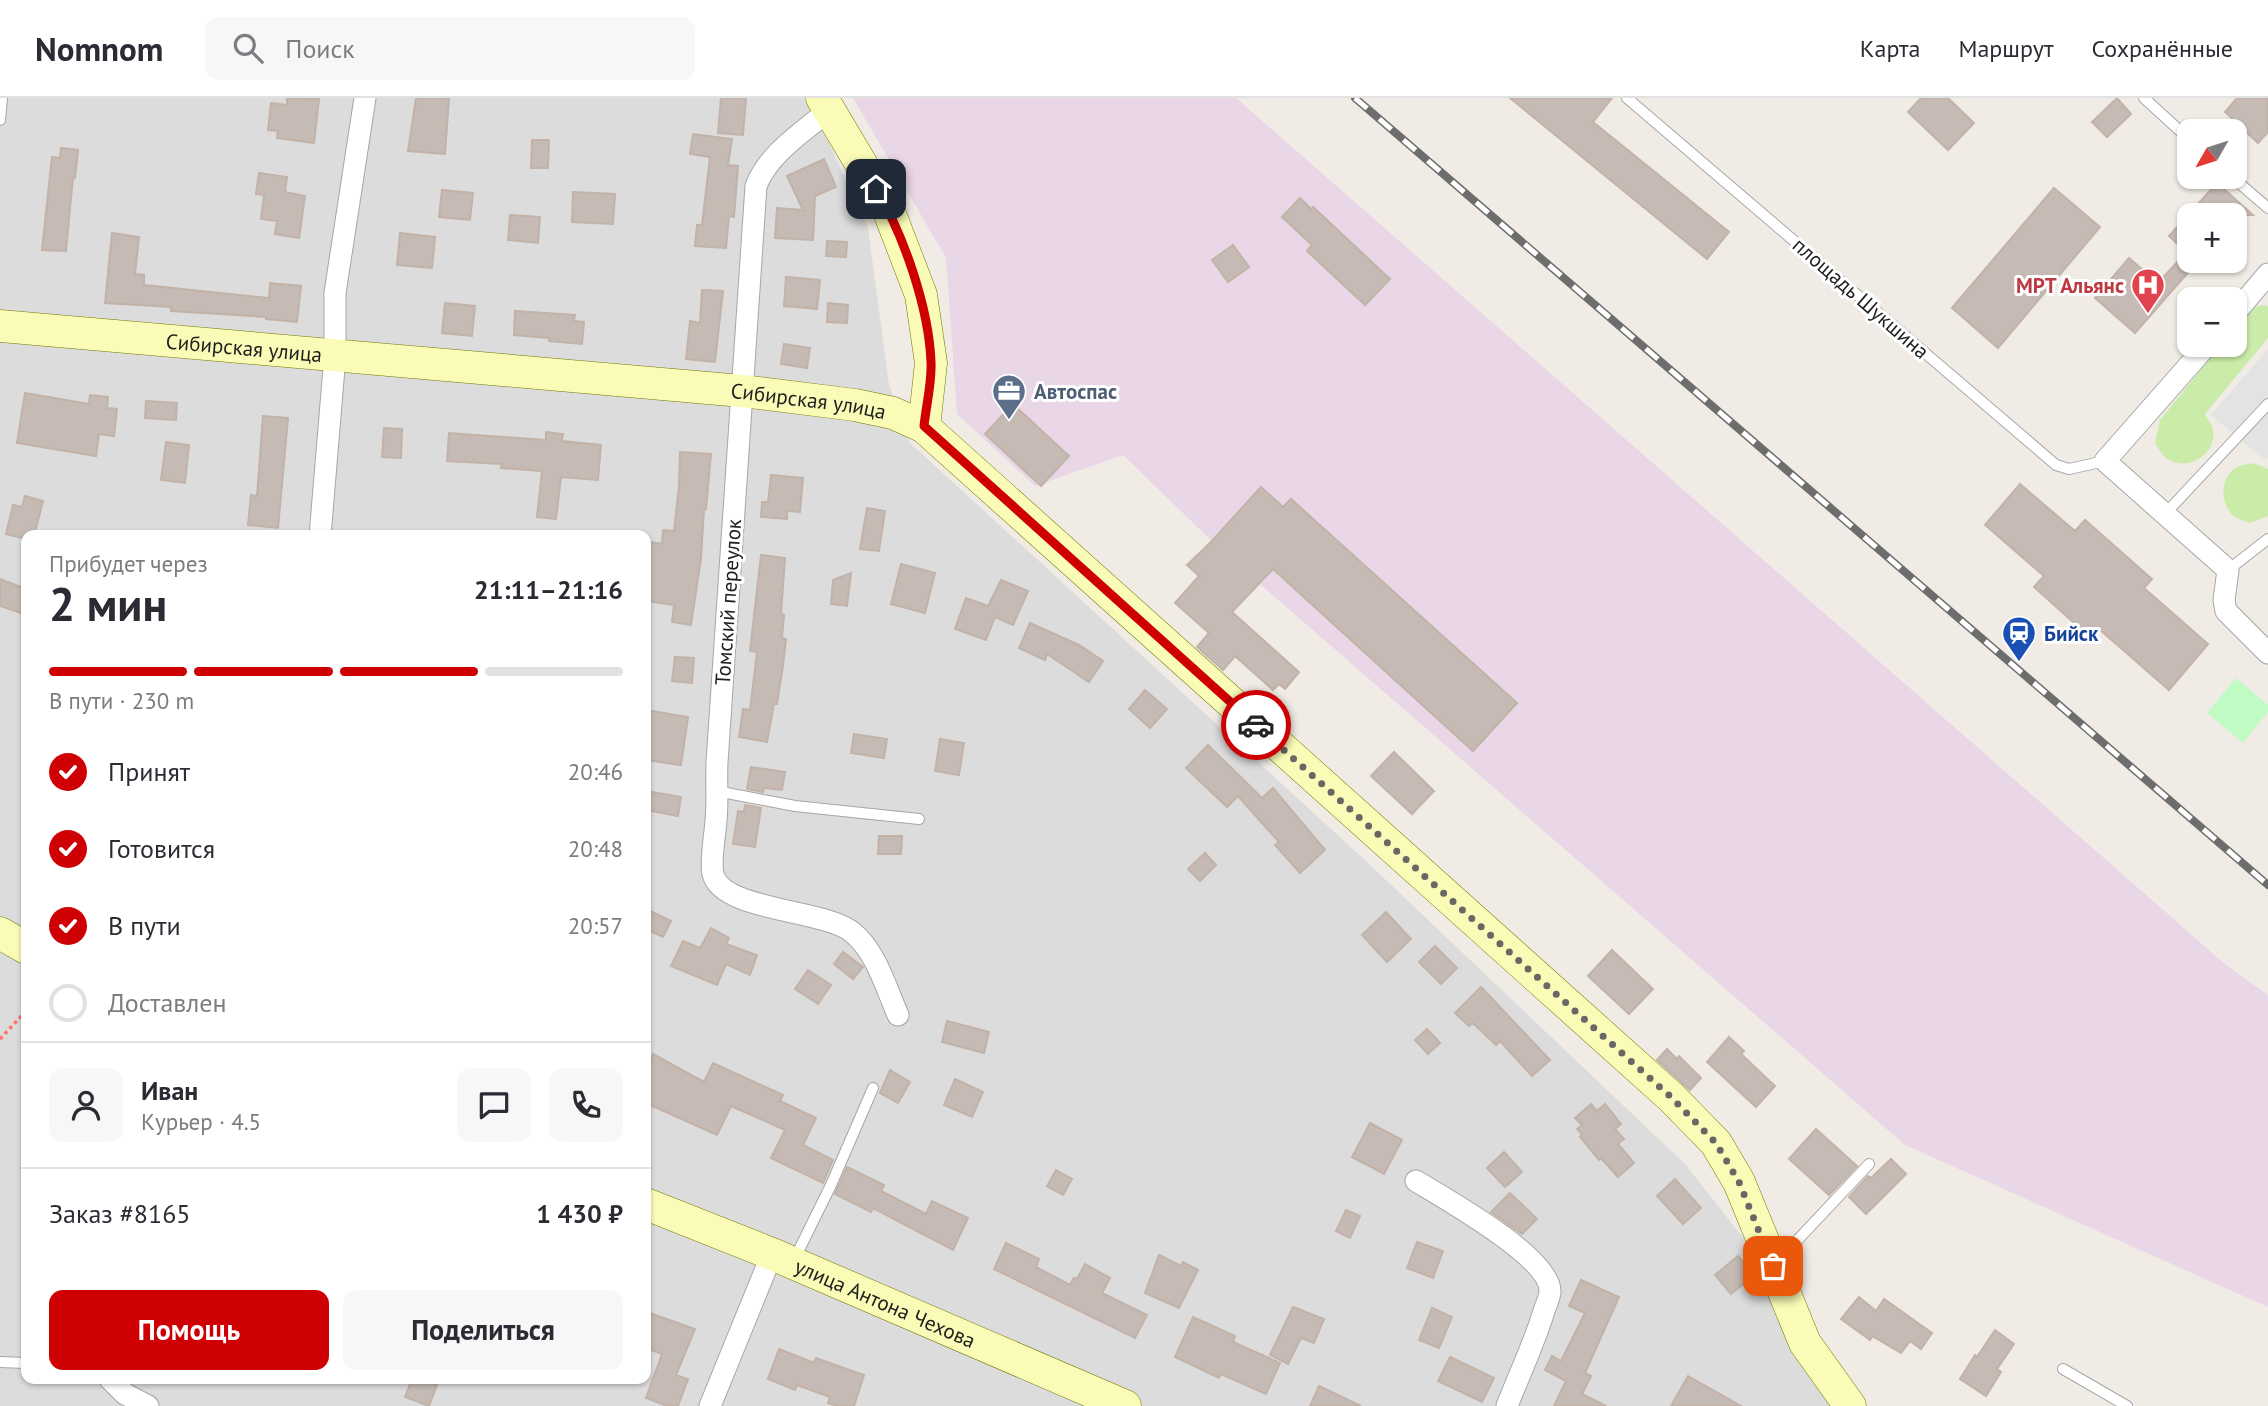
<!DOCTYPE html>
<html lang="ru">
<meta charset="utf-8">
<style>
:root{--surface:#fff;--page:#f7f7f7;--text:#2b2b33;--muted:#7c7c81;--line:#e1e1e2;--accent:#ce0004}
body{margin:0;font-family:"PT Sans",sans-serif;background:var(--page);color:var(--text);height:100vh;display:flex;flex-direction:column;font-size:26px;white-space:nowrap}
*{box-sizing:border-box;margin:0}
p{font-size:23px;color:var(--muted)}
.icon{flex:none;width:38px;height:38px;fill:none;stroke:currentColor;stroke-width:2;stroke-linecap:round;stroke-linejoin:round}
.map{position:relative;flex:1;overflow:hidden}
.panel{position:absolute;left:21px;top:432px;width:630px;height:854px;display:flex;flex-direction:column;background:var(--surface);border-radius:14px;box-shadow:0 2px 5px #0004}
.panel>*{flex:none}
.needle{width:46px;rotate:231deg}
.tools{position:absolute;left:2177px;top:21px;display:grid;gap:14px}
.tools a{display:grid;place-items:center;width:70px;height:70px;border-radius:14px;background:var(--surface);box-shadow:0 2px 5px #0004;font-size:35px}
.pin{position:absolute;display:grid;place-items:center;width:60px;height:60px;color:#fff;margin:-30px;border-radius:14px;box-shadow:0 4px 10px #0006}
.courier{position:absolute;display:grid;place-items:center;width:70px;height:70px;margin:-35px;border:5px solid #ce0004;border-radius:50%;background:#fff;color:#222;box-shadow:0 2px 9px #0007}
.headline em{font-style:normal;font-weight:700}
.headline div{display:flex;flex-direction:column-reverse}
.headline{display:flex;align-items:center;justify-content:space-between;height:119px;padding:0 28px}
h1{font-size:46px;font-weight:700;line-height:52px}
.bar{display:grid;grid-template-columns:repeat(4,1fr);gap:10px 7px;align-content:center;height:84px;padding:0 28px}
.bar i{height:9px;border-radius:5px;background:var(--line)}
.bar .selected{background:var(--accent)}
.bar p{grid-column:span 4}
.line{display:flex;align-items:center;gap:18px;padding:0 28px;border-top:2px solid var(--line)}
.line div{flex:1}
.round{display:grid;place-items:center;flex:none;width:74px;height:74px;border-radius:14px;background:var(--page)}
ol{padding:0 28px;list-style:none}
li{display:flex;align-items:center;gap:21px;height:77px}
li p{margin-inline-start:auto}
li .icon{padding:7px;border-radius:50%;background:var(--accent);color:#fff;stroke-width:4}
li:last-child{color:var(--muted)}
li i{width:38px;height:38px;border:4px solid var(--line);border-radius:50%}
.button{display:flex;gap:14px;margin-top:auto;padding:14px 28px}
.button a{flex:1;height:80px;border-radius:14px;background:var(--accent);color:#fff;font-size:28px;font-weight:700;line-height:80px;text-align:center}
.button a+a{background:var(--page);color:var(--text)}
header{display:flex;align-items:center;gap:42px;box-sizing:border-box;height:98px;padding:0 35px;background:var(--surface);border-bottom:2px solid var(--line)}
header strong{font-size:33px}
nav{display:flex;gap:38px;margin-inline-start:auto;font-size:24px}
.search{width:490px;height:63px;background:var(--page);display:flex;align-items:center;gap:18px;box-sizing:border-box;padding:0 24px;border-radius:14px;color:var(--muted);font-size:26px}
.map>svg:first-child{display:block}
</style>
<header>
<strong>Nomnom</strong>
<div class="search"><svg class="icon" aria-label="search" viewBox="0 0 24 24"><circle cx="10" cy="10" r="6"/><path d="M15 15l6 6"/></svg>Поиск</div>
<nav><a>Карта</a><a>Маршрут</a><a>Сохранённые</a></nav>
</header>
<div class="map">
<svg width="2268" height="1308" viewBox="0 0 2268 1308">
<rect width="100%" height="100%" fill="#f0ece5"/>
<path fill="#dddcdc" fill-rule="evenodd" d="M0,0H804L829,45L868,130L889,287L909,344L1366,763L1685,1066L1756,1156L1834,1308H0ZM26,438H646V1281H26Z"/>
<path fill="#e9d6e6" d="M853,0H1236L2226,867L2268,897V1209L1905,1047L1223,454L1123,357L1035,388L957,316L946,160Z"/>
<path fill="#cbeba9" d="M2266,207L2268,209V240L2205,316C2207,321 2212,326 2213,331C2218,357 2185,376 2165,359C2161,356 2158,349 2155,345L2160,322L2221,247H2235C2235,228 2245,208 2266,207Z
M2253,365L2268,371V418L2250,425C2245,423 2238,421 2234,418C2219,406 2220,378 2237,369C2241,367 2248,366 2253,365Z"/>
<path fill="#c1fbc4" d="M2236,580L2268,607V614L2243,645L2207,615Z"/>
<path fill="#e3e3e3" d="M2268,251V359L2265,362L2211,317Z"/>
<path fill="#c5bbb4" stroke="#c2b2a7" stroke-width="2" d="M287,0L319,1L314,45L277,40L278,33L268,32L271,5L287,7Z
M416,0H449L445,56L408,53Z
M721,0H746L743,37L718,35Z
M1510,0H1612L1593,24L1729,134L1707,161Z
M1921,0H1948L1974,25L1948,52L1908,14Z
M2117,0L2131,16L2107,39L2092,24Z
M2237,0H2268V34L2258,45L2225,14Z
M693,36L732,41L728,67L738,68L734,119L729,118L726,150L695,148L697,127H702L710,59L690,56Z
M532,42H549L548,70H531Z
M61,50L78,52L75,80L73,79L66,153L42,152L52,59L60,60Z
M824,61L836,89L815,98L813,142L775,140L777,110L803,112L787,78Z
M259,75L287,79L285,94L305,98L299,140L275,136L277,123L261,121L264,97L256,96Z
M2217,85L2253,117H2189V157L2169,138Z
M2054,90L2100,129L1998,250L1952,210Z
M442,92L473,95L470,122L439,119Z
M573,94L615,96L613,126L572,124Z
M1300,100L1311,111L1313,109L1390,181L1365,207L1307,153L1312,147L1282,119Z
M510,117L540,119L538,145L508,142Z
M112,135L139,139L135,176L144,177V187L269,200L270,185L301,188L297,224L266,221V219L171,213V209L105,205Z
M400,135L435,139L432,170L397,167Z
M827,143L847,144L846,159L826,158Z
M1233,147L1249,169L1228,184L1212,162Z
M2129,160L2158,185L2181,160L2192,170L2135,235L2095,200Z
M786,179L820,182L817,211L784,208Z
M702,192L723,193L715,264L686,261L690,223L700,225Z
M445,205L475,208L472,238L442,235Z
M828,205L848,207L847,225L827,224Z
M515,213L575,217L574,223L584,224L582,246L549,243V240L514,237Z
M784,246L810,250L807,270L781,266Z
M25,295L89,306L90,297L108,299L107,310L117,311L114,338L99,336L96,358L17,345Z
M146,303L177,305L176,322L145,320Z
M1013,306L1069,358L1041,388L985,336Z
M263,318L288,320L278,430L248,427L251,397L257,398Z
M384,330L402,331L401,360L382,359Z
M546,334L563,336L562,343L601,347L598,382L561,379L556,421L537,419L542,373L501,370L502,366L447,363L449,335L546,342Z
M166,344L189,347L185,385L161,382Z
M680,354L711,356L706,411H704L701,460L691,527L672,524L674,507L646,503V481L651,444L662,446L663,432L674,433L679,388Z
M771,377L803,380L800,414L787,413V421L761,419L762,404H768Z
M2020,386L2075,433L2085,422L2152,481L2144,490L2208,546L2169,592L2099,531L2091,540L2034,489L2044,478L1985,427Z
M1261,389L1283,409L1291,401L1517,605L1473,653L1273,471L1232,514L1299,574L1285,591L1279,586L1273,592L1235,558L1223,572L1197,549L1209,535L1175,505L1199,478L1187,467L1210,445Z
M25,398L43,403L34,438H26V441L6,436L13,407L22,409Z
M867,410L885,413L879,453L860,451Z
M761,457L785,460L781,516L784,517L782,540L786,541L783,567L777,606H774L767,644L739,639L743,611L750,612L757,554L750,553Z
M901,466L935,475L925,515L891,506Z
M851,475L847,508L831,506L833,482Z
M0,481L26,491V499L21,515L0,508Z
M1001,482L1028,493L1013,527L995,519L986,542L955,531L966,500L988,508Z
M1030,525L1079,547L1103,563L1089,584L1047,556L1045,562L1019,550Z
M675,559L694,560L692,585L672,583Z
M1145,592L1167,611L1150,630L1129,611Z
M652,613L688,619L681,667L646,662V614Z
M854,636L887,641L884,660L851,655Z
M940,641L964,645L959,677L935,673Z
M1208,647L1262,700L1273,690L1325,752L1300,775L1275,747L1279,744L1238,698L1227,709L1186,670Z
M1394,654L1434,693L1412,716L1371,678Z
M751,669L785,674L782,692L764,690L763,694L747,691Z
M646,693L681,699L678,718L646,712Z
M745,707L761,710L755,749L733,746L738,713L744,714Z
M879,738H902L901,756H878Z
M1205,755L1216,767L1200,783L1188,771Z
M646,811L671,823L663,839L646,831Z
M1386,814L1411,841L1387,864L1362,837Z
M711,830L729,840L726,846L757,857L750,877L726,866L717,887L671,868L683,843L700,850Z
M1435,848L1457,870L1441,886L1419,864Z
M1612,852L1653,891L1629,916L1588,878Z
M843,854L863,869L853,881L834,866Z
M808,872L831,887L818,906L795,891Z
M1481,889L1550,962L1532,978L1500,943L1496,947L1473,925L1469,928L1455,915Z
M947,923L989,934L984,955L942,944Z
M1427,931L1440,945L1428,956L1415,942Z
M1729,939L1744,953L1741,956L1775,988L1756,1009L1707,964Z
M1667,951L1677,961L1679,958L1701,980L1690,992L1657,962Z
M653,956L704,984L713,965L783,997L780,1003L816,1020L803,1047L833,1062L823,1085L771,1060L785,1032L731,1008L717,1037L646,1005V969Z
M890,972L910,984L898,1005L880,995Z
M955,981L983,994L972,1019L944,1007Z
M1591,1006L1597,1013L1605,1006L1621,1026L1615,1031L1624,1041L1618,1046L1634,1065L1618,1079L1601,1060L1599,1062L1580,1039L1582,1036L1577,1031L1582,1027L1575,1020Z
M1370,1025L1402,1042L1384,1076L1352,1059Z
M1816,1031L1857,1068L1829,1097L1789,1061Z
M1504,1054L1522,1074L1505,1089L1487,1070Z
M1891,1061L1906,1076L1866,1116L1849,1099L1868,1078L1871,1080Z
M847,1069L884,1087L881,1093L926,1116L932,1103L968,1120L953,1152L873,1110L871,1114L835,1096Z
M1056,1072L1072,1081L1063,1097L1047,1088Z
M1675,1081L1701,1110L1683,1126L1657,1098Z
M1510,1095L1537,1121L1522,1136L1491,1114Z
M1346,1112L1360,1118L1350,1140L1336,1133Z
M1417,1144L1443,1153L1433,1180L1407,1170Z
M1006,1145L1039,1161L1036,1169L1070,1187L1074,1180L1077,1181L1085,1166L1110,1180L1102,1195L1147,1217L1135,1240L994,1171Z
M1159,1157L1181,1168L1183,1164L1198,1172L1179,1210L1145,1195Z
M1738,1158L1754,1177L1731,1196L1715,1177Z
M1581,1182L1619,1199L1585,1275L1591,1278L1582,1296L1606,1308H1554L1566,1283L1545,1272L1552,1258L1561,1263L1585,1215L1569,1208Z
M1859,1199L1876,1213L1884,1201L1932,1235L1921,1251L1910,1243L1901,1255L1872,1238L1870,1242L1841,1221Z
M1293,1209L1324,1221L1314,1245L1301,1240L1288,1266L1270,1257Z
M1432,1210L1452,1219L1439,1250L1419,1242Z
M650,1215L695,1231L676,1277L688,1281L678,1308H667L646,1300L662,1256L646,1250V1225Z
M1193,1219L1235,1238L1233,1244L1280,1265L1266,1296L1221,1276L1219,1280L1175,1259Z
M1995,1232L2014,1246L1997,1271L2001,1274L1986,1298L1960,1281L1975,1257L1977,1259Z
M779,1251L814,1265L816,1260L864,1277L854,1308H837L828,1305L830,1299L797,1287L795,1292L768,1281Z
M1450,1259L1494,1280L1482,1304L1438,1283Z
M1688,1278L1741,1308H1671Z
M412,1281H421L437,1287L429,1308L405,1299Z
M1319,1288L1361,1308H1310Z"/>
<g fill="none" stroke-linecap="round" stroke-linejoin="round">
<g stroke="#a6a6a6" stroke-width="12">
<path id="lane" d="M1627,0L2056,367L2069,371L2105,363
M2144,0L2189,41
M0,22L2,0
M2232,79L2268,110
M2165,416L2268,306
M2228,472L2268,441
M716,693L795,708L919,721
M794,1162L831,1087L873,990
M1775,1166L1869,1066
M0,1264L26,1265
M2063,1271L2127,1308"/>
</g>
<g stroke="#a6a6a6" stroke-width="23">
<path id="street" d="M829,12C803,34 769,55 756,88L717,664C716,683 718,703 716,723C715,737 710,763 713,776C722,813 823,811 852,834C876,853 886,890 898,917
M2235,215L2268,176
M2207,247L2105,363L2228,472L2224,502L2226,513L2268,555
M320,438L335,258V195L365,0
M1416,1083C1444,1100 1550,1159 1550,1193C1550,1199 1546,1207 1544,1213C1534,1246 1519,1277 1507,1308
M110,1281L125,1296L148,1308
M710,1308L772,1156"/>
</g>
<g stroke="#6f7a02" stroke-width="33">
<g id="secondary">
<path d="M822,0L888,111L921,197L931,265L924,329"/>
<path id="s1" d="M0,228L742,293L855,307L893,315L924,329L1671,999L1716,1045L1739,1084L1805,1245L1850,1308"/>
<path d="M0,835L26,850"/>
<path id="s2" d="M646,1106L772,1156L1125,1308"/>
</g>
</g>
<path stroke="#fd7568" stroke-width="3.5" stroke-dasharray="3.5 3.5" stroke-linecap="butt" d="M0,941L26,913"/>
<use href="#lane" stroke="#fff" stroke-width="10"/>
<use href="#street" stroke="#fff" stroke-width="21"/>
<use href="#secondary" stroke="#f9fbb7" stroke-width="32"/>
<g stroke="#6d6d6d" stroke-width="8">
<path id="rail" d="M1355,0L2268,787"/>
</g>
<use href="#rail" stroke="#fff" stroke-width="5" stroke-dasharray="16" stroke-linecap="butt"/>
</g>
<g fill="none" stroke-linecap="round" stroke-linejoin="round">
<path stroke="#686764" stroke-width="7" stroke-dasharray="0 12.6" d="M1256,627L1671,999L1716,1045L1739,1084L1773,1168"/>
<path stroke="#ce0004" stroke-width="9" d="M876,91C904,137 929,211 931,264C932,285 926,308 924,328L1256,627"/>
</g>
<defs>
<g id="hospital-pin" transform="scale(1.75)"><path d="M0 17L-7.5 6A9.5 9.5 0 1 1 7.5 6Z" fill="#e0444e" stroke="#fff"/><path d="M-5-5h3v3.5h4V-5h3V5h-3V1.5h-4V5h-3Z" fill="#fff"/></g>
<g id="office-pin" transform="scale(1.75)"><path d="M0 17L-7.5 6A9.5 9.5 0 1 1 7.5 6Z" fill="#5c6f8a" stroke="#fff"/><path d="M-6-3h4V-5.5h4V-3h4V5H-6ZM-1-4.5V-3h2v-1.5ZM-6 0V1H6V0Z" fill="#fff"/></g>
<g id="station-pin" transform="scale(1.75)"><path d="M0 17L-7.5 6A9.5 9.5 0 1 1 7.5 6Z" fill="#1a4fb4" stroke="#fff"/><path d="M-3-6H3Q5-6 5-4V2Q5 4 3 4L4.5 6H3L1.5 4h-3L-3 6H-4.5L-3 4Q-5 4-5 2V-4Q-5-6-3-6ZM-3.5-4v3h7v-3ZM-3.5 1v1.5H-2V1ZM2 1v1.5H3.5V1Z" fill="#fff"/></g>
</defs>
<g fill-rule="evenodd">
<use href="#hospital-pin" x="2148" y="187"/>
<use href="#office-pin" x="1009" y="293"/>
<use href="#station-pin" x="2019" y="535"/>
</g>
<g text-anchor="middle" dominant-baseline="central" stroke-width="6" stroke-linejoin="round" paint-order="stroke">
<g font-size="21" font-weight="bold" fill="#be3a42" stroke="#fff" text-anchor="end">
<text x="2124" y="187">МРТ Альянс</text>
</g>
<g font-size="21" fill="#1f1f1f" stroke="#fff">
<text transform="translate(1861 200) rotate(41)">площадь Шукшина</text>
<text stroke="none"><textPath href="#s1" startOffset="245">Сибирская улица</textPath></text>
<text stroke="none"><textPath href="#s1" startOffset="812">Сибирская улица</textPath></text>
<text transform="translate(728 504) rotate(-86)">Томский переулок</text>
<text stroke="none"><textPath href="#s2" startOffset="259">улица Антона Чехова</textPath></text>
</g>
<g font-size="21" font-weight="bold" fill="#4e5e75" stroke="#fff" text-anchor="start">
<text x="1034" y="293">Автоспас</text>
</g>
<g font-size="21" font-weight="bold" fill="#164399" stroke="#fff" text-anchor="start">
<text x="2044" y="535">Бийск</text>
</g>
</g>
</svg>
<div class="tools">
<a><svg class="needle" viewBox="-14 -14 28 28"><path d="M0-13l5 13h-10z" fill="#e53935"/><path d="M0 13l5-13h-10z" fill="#7c7c81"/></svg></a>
<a>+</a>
<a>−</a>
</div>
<div class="pin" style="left:1773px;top:1168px;background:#ea580c"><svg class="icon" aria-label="bag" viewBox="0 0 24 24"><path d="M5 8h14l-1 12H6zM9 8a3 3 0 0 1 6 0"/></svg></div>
<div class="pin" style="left:876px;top:91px;background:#1f2937"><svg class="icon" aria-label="home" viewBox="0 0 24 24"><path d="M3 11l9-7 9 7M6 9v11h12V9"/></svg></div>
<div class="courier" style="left:1256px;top:627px"><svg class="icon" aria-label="car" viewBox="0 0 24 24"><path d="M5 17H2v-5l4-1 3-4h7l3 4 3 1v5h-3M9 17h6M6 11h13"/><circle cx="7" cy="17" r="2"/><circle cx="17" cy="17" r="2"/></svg></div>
<section class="panel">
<div class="headline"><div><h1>2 мин</h1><p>Прибудет через</p></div><em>21:11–21:16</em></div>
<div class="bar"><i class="selected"></i><i class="selected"></i><i class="selected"></i><i></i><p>В пути · 230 m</p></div>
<ol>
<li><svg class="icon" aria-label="check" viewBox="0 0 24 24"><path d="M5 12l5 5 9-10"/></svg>Принят<p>20:46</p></li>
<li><svg class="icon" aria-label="check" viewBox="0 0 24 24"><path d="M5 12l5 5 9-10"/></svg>Готовится<p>20:48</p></li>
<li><svg class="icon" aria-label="check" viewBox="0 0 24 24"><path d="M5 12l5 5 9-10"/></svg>В пути<p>20:57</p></li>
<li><i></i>Доставлен</li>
</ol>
<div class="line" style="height:126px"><a class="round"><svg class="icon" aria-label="person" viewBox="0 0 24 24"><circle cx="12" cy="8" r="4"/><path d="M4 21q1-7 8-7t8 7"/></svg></a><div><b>Иван</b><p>Курьер · 4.5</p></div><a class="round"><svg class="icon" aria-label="chat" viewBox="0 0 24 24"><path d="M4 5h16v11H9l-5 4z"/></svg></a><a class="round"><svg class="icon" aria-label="phone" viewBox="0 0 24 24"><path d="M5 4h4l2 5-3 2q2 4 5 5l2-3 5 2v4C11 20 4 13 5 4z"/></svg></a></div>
<div class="line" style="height:91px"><div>Заказ #8165</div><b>1 430 ₽</b></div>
<div class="button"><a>Помощь</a><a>Поделиться</a></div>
</section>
</div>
